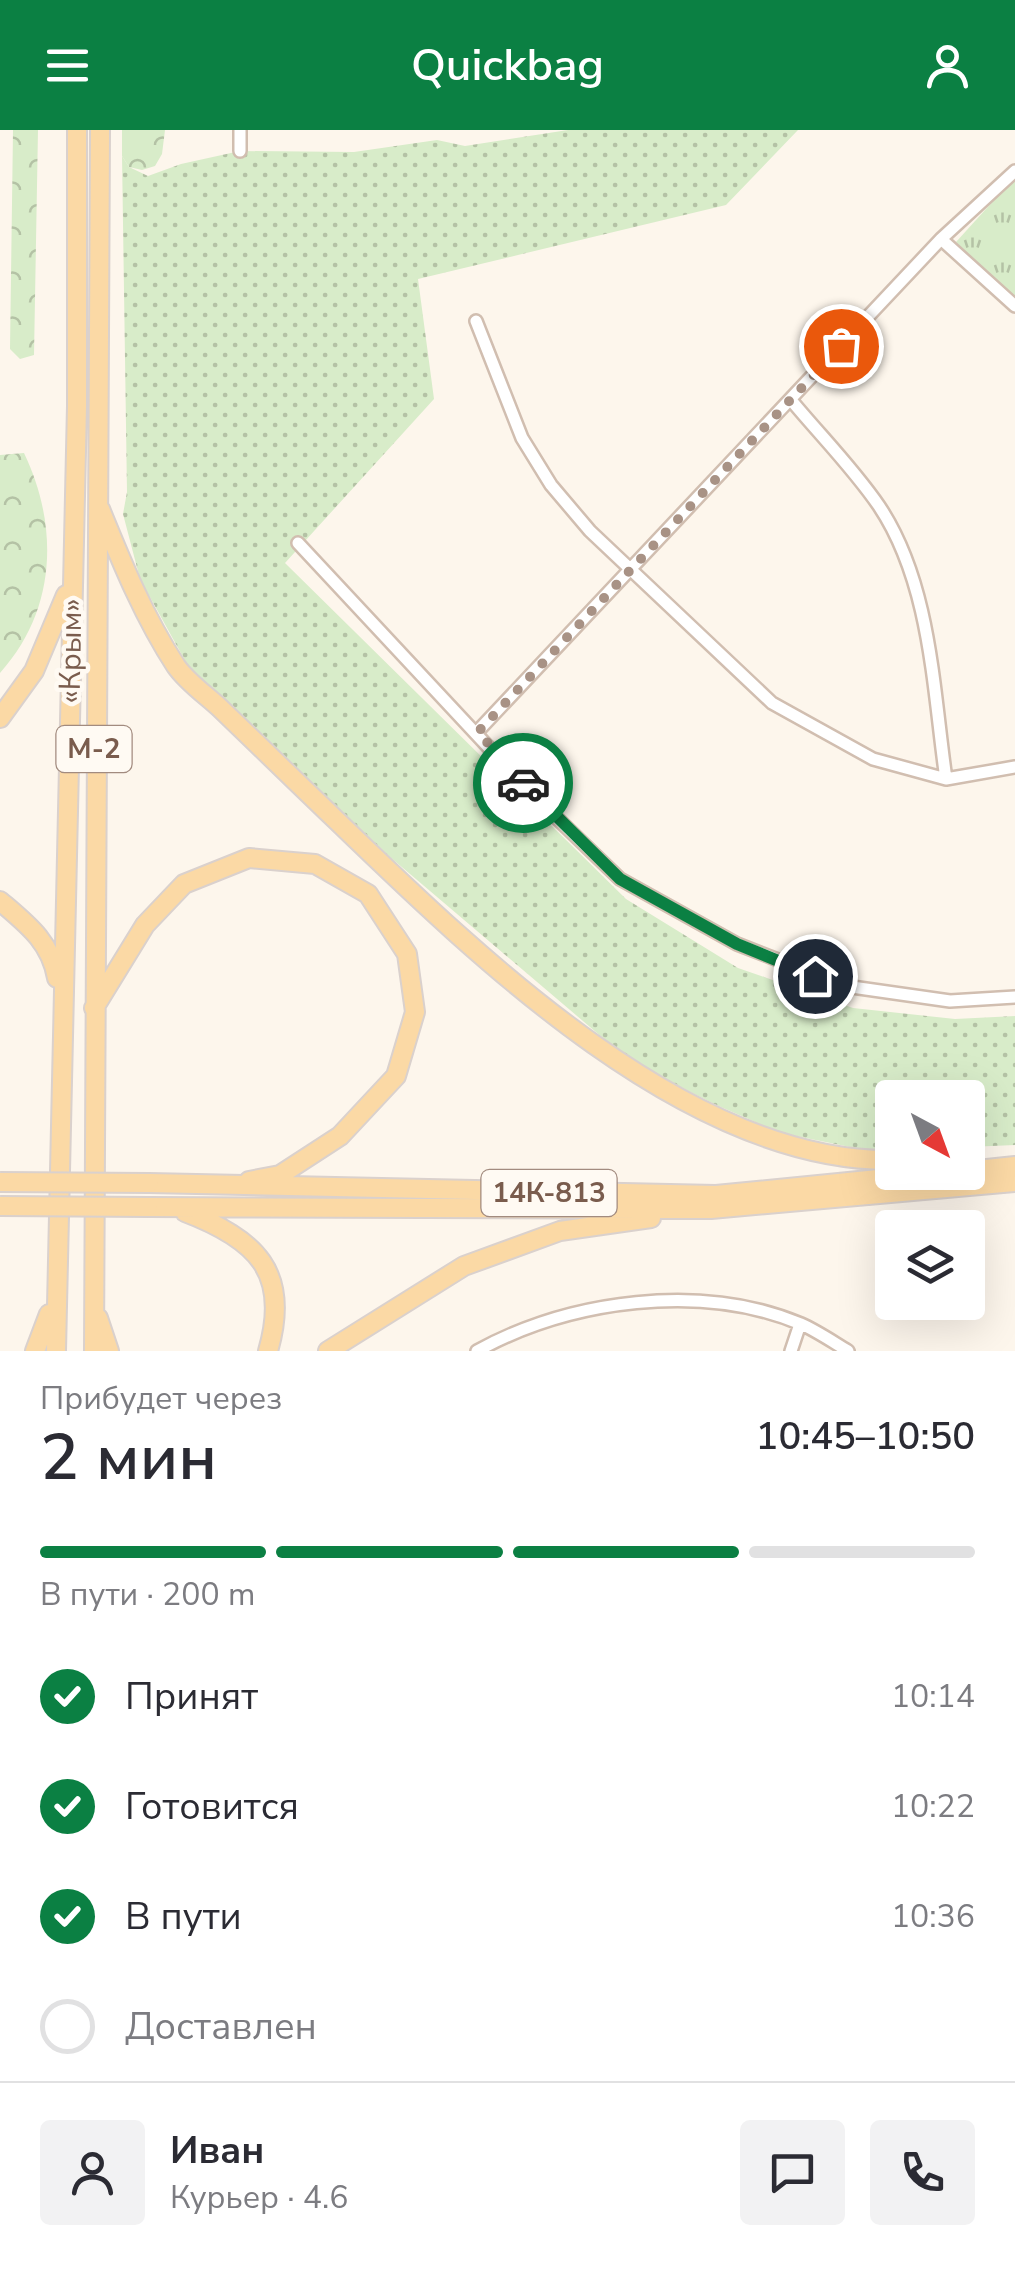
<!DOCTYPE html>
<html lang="ru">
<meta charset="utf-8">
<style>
:root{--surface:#fff;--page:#f2f2f3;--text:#2b2b33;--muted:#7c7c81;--line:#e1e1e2;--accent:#0b8043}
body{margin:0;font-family:"Nunito Sans",sans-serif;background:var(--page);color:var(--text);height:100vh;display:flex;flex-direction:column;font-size:38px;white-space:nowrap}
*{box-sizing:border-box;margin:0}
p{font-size:32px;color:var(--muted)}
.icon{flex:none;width:55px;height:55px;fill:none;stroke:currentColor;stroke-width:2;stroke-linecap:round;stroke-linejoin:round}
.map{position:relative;height:1221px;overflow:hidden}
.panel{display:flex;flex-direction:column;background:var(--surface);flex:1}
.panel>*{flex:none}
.needle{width:65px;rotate:139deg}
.controls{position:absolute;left:875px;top:950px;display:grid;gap:20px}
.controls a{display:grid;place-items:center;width:110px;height:110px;border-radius:10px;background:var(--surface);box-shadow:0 10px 40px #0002;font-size:50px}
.pin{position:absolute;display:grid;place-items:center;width:85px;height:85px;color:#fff;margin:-42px;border:5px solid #fff;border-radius:50%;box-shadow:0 2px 10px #0007}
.courier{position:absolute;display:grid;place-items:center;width:100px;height:100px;margin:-50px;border:8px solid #0b8043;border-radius:50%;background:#fff;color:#222;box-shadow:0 2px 12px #0007}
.overview em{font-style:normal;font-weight:600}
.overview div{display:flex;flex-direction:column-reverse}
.overview{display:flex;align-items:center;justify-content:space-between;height:170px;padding:0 40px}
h1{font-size:65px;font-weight:600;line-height:75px}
.bar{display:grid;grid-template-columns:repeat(4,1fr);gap:15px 10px;align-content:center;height:120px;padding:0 40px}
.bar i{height:12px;border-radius:8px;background:var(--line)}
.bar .current{background:var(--accent)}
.bar p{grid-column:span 4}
.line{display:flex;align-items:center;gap:25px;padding:0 40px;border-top:2px solid var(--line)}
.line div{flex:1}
.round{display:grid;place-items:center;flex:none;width:105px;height:105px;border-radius:10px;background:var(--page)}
ol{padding:0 40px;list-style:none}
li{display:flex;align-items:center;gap:30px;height:110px}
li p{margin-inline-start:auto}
li .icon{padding:10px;border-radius:50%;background:var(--accent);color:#fff;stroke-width:4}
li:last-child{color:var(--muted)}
li i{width:55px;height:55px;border:5px solid var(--line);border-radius:50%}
header{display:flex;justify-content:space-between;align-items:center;height:130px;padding:0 40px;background:var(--accent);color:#fff;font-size:45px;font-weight:600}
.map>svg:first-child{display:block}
</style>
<header><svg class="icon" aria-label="menu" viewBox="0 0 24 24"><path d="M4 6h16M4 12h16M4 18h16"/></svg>Quickbag<svg class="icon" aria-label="person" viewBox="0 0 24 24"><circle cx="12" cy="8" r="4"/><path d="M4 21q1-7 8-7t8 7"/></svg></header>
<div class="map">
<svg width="1015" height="1221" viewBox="0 0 1015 1221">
<defs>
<pattern id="grass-dots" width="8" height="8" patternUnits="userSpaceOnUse" patternTransform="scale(2.5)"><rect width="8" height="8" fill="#d8ecc9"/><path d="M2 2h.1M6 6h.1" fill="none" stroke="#b4c2a5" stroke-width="1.8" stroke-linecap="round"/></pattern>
<pattern id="forest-crowns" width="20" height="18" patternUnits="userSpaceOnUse" patternTransform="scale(2.5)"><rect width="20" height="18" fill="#d8ecc9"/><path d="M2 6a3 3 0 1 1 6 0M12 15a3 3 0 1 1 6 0" fill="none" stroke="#b4c2a5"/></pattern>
<pattern id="park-tufts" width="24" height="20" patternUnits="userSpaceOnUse" patternTransform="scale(2.5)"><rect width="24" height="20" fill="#d8ecc9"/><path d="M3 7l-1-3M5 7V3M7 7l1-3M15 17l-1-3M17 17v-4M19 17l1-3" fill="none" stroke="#b4c2a5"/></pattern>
</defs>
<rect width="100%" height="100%" fill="#fdf6ec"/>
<path fill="url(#grass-dots)" d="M568,0H798L726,75L418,149L434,269L285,433L626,769L738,838L853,878L955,889L1015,886V1015L968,1017V968H892V1021L875,1022L781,1003L714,974L630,931L390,727L188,536L140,449L123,384L127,362L122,26L129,37L148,46L181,34L240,21L354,22L437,10L465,16Z"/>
<path fill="url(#forest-crowns)" d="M13,0H38L34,225L20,229L10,219Z
M122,0H165L162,24L155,36L142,40L129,37L122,26Z
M24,323C59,396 57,480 0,543V325Z"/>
<path fill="url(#park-tufts)" d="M1015,47V171L956,112Z"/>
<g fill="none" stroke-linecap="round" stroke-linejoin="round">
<g stroke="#d1beb0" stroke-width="16">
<path id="minor" d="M240,21V0
M941,109L1015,176
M476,191L522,308L551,355L590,401L772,573L873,629L946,649L1015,637
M791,270C820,305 853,338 879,376C931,454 933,559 946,649
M298,413L533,665L620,749L737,814L845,856L950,871L1015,867
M477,602L941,109L1015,41
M477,1221C570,1170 701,1152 801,1194C817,1201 833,1212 848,1221
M791,1221L800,1194"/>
</g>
<g stroke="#dad1cd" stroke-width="22">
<path id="primary" d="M100,379C122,433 144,487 176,536C187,552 206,565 220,578C249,606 278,634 307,662C454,803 677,1033 892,1030
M0,588L34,541L66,465
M0,771C27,794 51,812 57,848
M94,878L145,795L184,754L249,728L315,734L368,764L407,824L415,882L396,946L340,1006L280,1045L249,1051
M968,1041L1015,1036
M149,1053L716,1065L949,1042
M148,1077L711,1079L1015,1052
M185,1082C256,1109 291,1142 268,1221
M98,1188L109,1221
M35,1221L49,1184
M56,1221L77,276V0
M94,1221L100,0
M328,1221L464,1136L560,1101L651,1088"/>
</g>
<use href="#minor" stroke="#fff" stroke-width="11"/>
<use href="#primary" stroke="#fbd9a5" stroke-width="18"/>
<g stroke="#dad1cd" stroke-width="22" stroke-linecap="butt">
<path id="primary-bridge" d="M0,1052L149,1053
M0,1076L148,1077"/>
</g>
<use href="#primary-bridge" stroke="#fbd9a5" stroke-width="18"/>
</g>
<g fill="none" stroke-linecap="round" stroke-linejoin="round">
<path stroke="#a89285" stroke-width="10" stroke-dasharray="0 18" d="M523,653L478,602L841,216"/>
<path stroke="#0b8043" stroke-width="12" d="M523,653L620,749L737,814L815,846"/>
</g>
<g text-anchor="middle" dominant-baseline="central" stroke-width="9" stroke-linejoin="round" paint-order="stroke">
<g fill="#fffaf3" stroke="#a28b7f" stroke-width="2.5">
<rect x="56.5" y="596" width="75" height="46" rx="8"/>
<rect x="481.5" y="1040" width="135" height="46" rx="8"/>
</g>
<g font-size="28" font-weight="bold" fill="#7a5c4d">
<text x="94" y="619">М-2</text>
<text x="549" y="1063">14К-813</text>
</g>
<g font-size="30" fill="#7a5c4d" stroke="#fffaf3">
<text transform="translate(71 521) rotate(-89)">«Крым»</text>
</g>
</g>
</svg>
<div class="controls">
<a><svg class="needle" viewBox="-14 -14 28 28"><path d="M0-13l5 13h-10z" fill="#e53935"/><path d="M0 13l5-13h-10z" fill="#7c7c81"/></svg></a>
<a><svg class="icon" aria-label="layers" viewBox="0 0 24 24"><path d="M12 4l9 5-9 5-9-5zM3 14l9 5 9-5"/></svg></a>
</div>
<div class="pin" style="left:841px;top:216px;background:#ea580c"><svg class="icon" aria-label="bag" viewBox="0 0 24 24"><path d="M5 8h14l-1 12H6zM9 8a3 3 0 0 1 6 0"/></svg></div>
<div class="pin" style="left:815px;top:846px;background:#1f2937"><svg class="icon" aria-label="home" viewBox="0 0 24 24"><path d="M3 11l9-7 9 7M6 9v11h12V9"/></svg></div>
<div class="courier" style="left:523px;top:653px"><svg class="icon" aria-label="car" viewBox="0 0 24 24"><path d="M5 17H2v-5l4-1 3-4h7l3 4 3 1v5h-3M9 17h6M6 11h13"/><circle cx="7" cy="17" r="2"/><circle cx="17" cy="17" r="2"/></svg></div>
</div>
<section class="panel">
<div class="overview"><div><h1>2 мин</h1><p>Прибудет через</p></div><em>10:45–10:50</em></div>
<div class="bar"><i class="current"></i><i class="current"></i><i class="current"></i><i></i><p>В пути · 200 m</p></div>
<ol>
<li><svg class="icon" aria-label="check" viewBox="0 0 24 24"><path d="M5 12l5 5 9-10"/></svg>Принят<p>10:14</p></li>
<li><svg class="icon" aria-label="check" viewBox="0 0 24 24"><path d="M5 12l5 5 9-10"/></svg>Готовится<p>10:22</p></li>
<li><svg class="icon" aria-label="check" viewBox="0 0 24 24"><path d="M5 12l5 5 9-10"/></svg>В пути<p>10:36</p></li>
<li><i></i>Доставлен</li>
</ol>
<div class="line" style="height:180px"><a class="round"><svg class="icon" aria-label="person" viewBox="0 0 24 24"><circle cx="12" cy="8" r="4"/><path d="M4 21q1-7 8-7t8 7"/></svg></a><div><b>Иван</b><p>Курьер · 4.6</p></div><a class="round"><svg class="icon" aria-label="chat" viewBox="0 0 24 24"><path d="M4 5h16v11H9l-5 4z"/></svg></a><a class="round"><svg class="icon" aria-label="phone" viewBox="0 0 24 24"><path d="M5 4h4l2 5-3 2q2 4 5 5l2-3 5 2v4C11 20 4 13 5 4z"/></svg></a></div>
</section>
